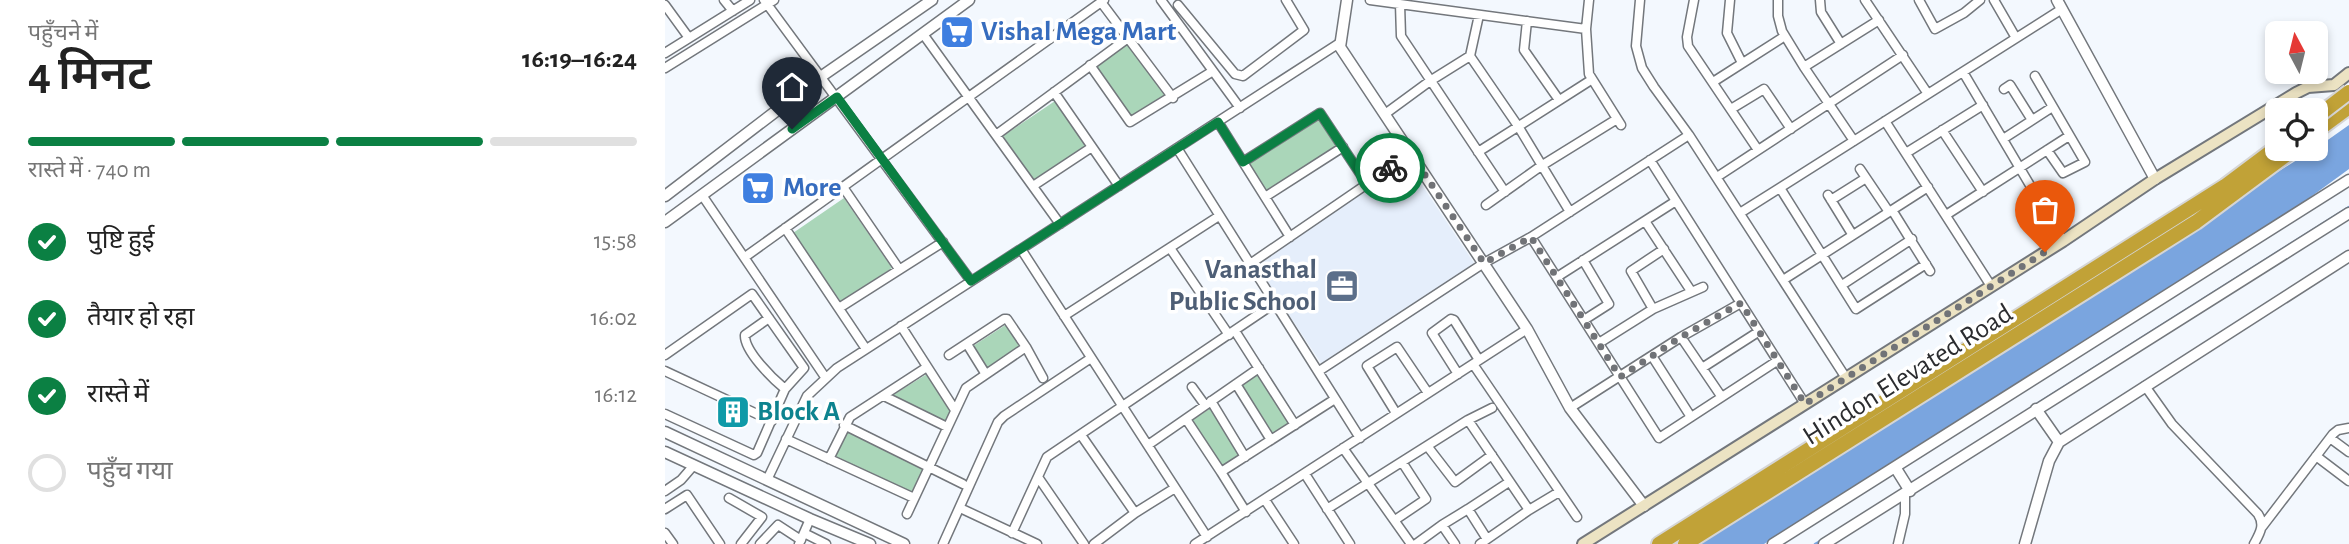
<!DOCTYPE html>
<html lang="hi">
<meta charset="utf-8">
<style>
:root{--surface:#fff;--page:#f2f2f2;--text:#222;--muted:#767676;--line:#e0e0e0;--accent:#0b8043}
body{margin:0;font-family:"Alegreya Sans","Noto Sans Devanagari",sans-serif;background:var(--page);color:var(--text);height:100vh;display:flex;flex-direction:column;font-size:26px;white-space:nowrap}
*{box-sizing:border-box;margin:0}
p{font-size:23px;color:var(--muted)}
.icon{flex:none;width:38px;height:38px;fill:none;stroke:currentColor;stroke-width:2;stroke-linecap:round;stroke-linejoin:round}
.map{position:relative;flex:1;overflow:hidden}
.sheet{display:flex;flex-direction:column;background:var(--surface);width:665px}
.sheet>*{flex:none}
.needle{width:46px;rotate:353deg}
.fabs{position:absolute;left:1600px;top:21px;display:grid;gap:14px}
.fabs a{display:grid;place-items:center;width:63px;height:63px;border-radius:10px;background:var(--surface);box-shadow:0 4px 10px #0003;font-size:35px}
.pin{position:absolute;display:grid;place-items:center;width:60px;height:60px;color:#fff;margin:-72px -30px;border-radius:50% 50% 50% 0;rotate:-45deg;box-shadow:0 0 7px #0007}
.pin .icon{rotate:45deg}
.courier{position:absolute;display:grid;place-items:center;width:70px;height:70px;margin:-35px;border:5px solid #0b8043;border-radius:50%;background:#fff;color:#222;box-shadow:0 2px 9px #0007}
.summary em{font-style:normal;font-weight:600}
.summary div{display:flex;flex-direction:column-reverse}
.summary{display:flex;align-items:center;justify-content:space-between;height:119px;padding:0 28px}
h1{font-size:46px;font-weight:600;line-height:52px}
.bar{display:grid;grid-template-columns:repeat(4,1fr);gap:10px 7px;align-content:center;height:84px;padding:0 28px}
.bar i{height:9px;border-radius:5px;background:var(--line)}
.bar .active{background:var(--accent)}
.bar p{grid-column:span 4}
ol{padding:0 28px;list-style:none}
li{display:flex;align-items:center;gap:21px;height:77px}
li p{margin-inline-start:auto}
li .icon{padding:7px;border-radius:50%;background:var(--accent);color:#fff;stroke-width:4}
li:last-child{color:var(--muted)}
li i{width:38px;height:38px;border:4px solid var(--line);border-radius:50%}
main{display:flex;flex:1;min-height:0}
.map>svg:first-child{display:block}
</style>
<main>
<section class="sheet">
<div class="summary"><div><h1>4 मिनट</h1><p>पहुँचने में</p></div><em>16:19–16:24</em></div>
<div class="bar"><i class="active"></i><i class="active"></i><i class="active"></i><i></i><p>रास्ते में · 740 m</p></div>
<ol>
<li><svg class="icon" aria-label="check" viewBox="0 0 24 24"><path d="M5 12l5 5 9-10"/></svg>पुष्टि हुई<p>15:58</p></li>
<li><svg class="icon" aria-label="check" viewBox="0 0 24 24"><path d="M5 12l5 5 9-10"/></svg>तैयार हो रहा<p>16:02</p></li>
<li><svg class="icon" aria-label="check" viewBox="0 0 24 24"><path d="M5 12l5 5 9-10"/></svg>रास्ते में<p>16:12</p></li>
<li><i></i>पहुँच गया</li>
</ol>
</section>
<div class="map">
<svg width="1684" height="544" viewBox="0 0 1684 544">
<rect width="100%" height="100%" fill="#f3f8fe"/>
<path fill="#e5eefb" d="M743,164L815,272L662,372L590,264Z"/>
<path fill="#aad6b9" d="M464,43L500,95L466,118L430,67Z
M390,101L421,145L370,181L338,136Z
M655,119L673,146L601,191L584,163Z
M179,198L227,268L176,302L128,233Z
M342,324L357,346L323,368L308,346Z
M594,373L626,424L607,436L575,385Z
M262,374L287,409L280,423L228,395Z
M546,408L576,456L557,468L527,420Z
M182,432L258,468L247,492L170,456Z"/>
<path fill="#7aa5df" d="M1684,125V169L1573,250L1099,544H1017L1190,432L1650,149Z"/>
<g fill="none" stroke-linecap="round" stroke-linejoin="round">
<path stroke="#7aa5df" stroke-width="2.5" d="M1370,405L1684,207
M1150,544L1157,540"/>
<g stroke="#73777c" stroke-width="11">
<path id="minor" d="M59,0L68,11
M99,0L306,281
M496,0L575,108
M705,0L921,29
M924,0L921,29L924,74L956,125
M975,0L971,46L977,68L989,87L1024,135L1181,378
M1029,0L1022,37L1023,46L1093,150
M1065,0L1062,33L1077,63
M1113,0V16L1117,31L1139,67L1189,141
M1155,0L1156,12L1176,44
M1200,0L1263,94
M1254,0L1270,29L1299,13L1315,0
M1329,0L1351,38
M436,2L508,98
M735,4L736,36L840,192
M0,5L24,38
M513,5L570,74L578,76L639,30L621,0
M814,15L805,56L853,126L905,212
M862,21L859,50L894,100
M258,34L395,224
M0,53L85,0
M425,65L465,122L548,71
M1139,67L1214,20
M0,68L109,0
M1298,72L1398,241
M1370,76L1420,162L1398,173L1382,150
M1048,82L1120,36
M1339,89L1345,85L1367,120
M389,92L454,186
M1066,109L1099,89L1126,129
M720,114L765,81L805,56
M1220,121L1326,286
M553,122L625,237
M1277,130L1318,192
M331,135L463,38
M1338,139L1386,108
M512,148L695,438
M813,152L926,80
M1241,153L1318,105
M985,160L1140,404
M578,162L655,113L702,184
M1195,169L1224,212
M1052,177L1238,55
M368,186L427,147
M178,187L234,269
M1115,188L1191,309L1261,264
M37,195L160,377
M1163,195L1187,234
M600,197L678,147
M1166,200L1201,178
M821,205L876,166L952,119
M1227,210L1265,271
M1075,213L1397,9
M1281,215L1404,136
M980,221L1026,291
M120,228L201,349
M866,237L994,438L1112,361
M505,248L564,335
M356,249L542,537
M80,257L439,0
M918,260L944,304L919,320
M585,264L746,154
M892,277L1011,201
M1118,280L1263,187
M1177,285L1247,239
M174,308L278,242
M988,309L966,271L999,249
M399,316L554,216
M104,318L80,335C79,351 108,379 120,389
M236,326L290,410
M570,331L630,425
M1016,337L1056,396
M934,343L988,309L1038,287
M302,344L320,373
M0,355L87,294L139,368L120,389L92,453L89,455L0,414
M284,355L339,319H342L361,347L378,378
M987,356L1026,417
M808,364L912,517
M1037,368L1093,332
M0,371L107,421
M654,371L819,263L866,237L1024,135
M793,374L767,333L786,319L789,320L814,360
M571,384L606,440
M1480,386L1507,424L1593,514C1600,525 1595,533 1589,544
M527,387L540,405
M219,396L282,427
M546,401L580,457
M905,408L1016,337L1076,303
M731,413L702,366L732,347L763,393
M521,419L556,472L670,399
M803,420L864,510L815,544
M179,425L298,484
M416,435L470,513
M1665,438L1684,452
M121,439L249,498
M483,445L594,368
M763,447L790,482L827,455
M678,448L746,544
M1651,456L1684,481
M164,459L185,417L262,367
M556,472L581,512
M640,474L685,544
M373,477L419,544
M102,480L142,396L172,368L676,42
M0,491L16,480L29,465
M64,498L97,517L76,544
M600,500L629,544
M295,508L372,544
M0,509L22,495L55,544
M662,509L803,420L827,408
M864,510L894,492
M242,514L301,388L361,347
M730,520L761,499L737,462
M777,525L803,509
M1597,527L1668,434L1673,430L1684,428
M0,533L8,544
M139,533L161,544
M347,533L382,457L610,303
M822,539L803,509L844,482
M95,544L113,525L136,540
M134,544L145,519
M278,544L333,422L339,416L426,358
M429,544L470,513L510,488
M530,544L862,329
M751,544L777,525L790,544
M1233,544L1240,514V494"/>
</g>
<g stroke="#73777c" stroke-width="13">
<path id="tertiary" d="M682,0L675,47L862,329L905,408L979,506
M1392,0L1490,179
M0,196L157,76L267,0
M0,222L304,0
M1371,409L1394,442
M0,432L239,544
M0,452L145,519L205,544
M1230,467L1245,491
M1108,544L1684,180
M1159,544L1684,213
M1360,544L1384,461L1394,442L1684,256"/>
</g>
<g stroke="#73777c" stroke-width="14">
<path id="secondary" d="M918,544L1398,241L1490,179L1631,93L1643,87L1669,85L1684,73"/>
</g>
<g stroke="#d5d5d5" stroke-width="18">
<path id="motorway" d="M1650,132L1684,107
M994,544L1560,186L1612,147
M1020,544L1531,222L1629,149"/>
</g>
<use href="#minor" stroke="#fff" stroke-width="8"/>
<use href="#tertiary" stroke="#fff" stroke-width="10"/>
<use href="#secondary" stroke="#ece3c3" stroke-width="10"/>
<use href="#motorway" stroke="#c1a237" stroke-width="14"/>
<g stroke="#d5d5d5" stroke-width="18" stroke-linecap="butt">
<path id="motorway-bridge" d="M1650,118L1684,92"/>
</g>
<use href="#motorway-bridge" stroke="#c1a237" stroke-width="14"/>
</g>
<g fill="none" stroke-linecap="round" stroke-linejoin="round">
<path stroke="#717377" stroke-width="7" stroke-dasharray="0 12.6" d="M725,168L746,154L819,263L866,237L955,377L1016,337L1076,303L1140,404L1380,252"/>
<path stroke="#0b8043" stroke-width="9" d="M127,129L172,97L306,281L553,122L578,162L655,113L702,184L725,168"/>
</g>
<defs>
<g id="supermarket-square" transform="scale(1.75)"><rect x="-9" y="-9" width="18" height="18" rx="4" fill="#3f7fe0" stroke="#fff"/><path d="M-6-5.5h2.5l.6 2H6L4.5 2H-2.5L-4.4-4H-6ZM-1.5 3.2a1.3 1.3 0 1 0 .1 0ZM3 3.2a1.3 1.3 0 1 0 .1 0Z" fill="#fff"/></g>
<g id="office-square" transform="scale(1.75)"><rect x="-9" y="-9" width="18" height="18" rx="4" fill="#5c6f8a" stroke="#fff"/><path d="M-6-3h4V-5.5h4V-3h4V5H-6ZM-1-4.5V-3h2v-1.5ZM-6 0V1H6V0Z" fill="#fff"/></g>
<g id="building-square" transform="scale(1.75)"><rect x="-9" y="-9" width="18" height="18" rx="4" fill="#0f9aa8" stroke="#fff"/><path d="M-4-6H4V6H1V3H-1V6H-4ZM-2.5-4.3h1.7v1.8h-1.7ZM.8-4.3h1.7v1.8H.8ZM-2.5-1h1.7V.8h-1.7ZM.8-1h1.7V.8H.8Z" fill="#fff"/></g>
</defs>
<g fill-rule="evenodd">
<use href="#supermarket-square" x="292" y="32"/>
<use href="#supermarket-square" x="93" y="188"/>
<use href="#office-square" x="677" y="286"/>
<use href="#building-square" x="68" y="412"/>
</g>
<g text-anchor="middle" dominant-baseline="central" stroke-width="7" stroke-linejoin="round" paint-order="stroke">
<g font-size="28" font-weight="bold" fill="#366cbe" stroke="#fff" text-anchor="start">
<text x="316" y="32">Vishal Mega Mart</text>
<text x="118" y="188">More</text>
</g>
<g font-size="28" font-weight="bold" fill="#4e5e75" stroke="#fff" text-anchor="end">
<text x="652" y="270">Vanasthal<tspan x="652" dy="32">Public School</tspan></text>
</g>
<g font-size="28" fill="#2b2c2f" stroke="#fff">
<text transform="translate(1243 375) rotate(-32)">Hindon Elevated Road</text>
</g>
<g font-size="28" font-weight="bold" fill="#0d838f" stroke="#fff" text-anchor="start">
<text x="92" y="412">Block A</text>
</g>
</g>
</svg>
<div class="fabs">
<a><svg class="needle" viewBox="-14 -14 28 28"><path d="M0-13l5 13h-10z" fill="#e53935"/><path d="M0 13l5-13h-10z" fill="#767676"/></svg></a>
<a><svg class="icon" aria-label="locate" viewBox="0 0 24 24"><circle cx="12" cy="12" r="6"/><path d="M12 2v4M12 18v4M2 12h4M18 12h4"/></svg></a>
</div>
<div class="pin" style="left:1380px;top:252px;background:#ea580c"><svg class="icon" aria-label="bag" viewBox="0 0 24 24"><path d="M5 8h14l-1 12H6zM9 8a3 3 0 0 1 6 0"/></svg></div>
<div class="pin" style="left:127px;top:129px;background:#1f2937"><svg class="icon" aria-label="home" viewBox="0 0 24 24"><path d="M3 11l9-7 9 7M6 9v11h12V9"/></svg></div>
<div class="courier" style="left:725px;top:168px"><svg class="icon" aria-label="bike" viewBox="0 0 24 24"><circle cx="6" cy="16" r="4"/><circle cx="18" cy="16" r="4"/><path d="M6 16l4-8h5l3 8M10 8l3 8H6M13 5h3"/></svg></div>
</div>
</main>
